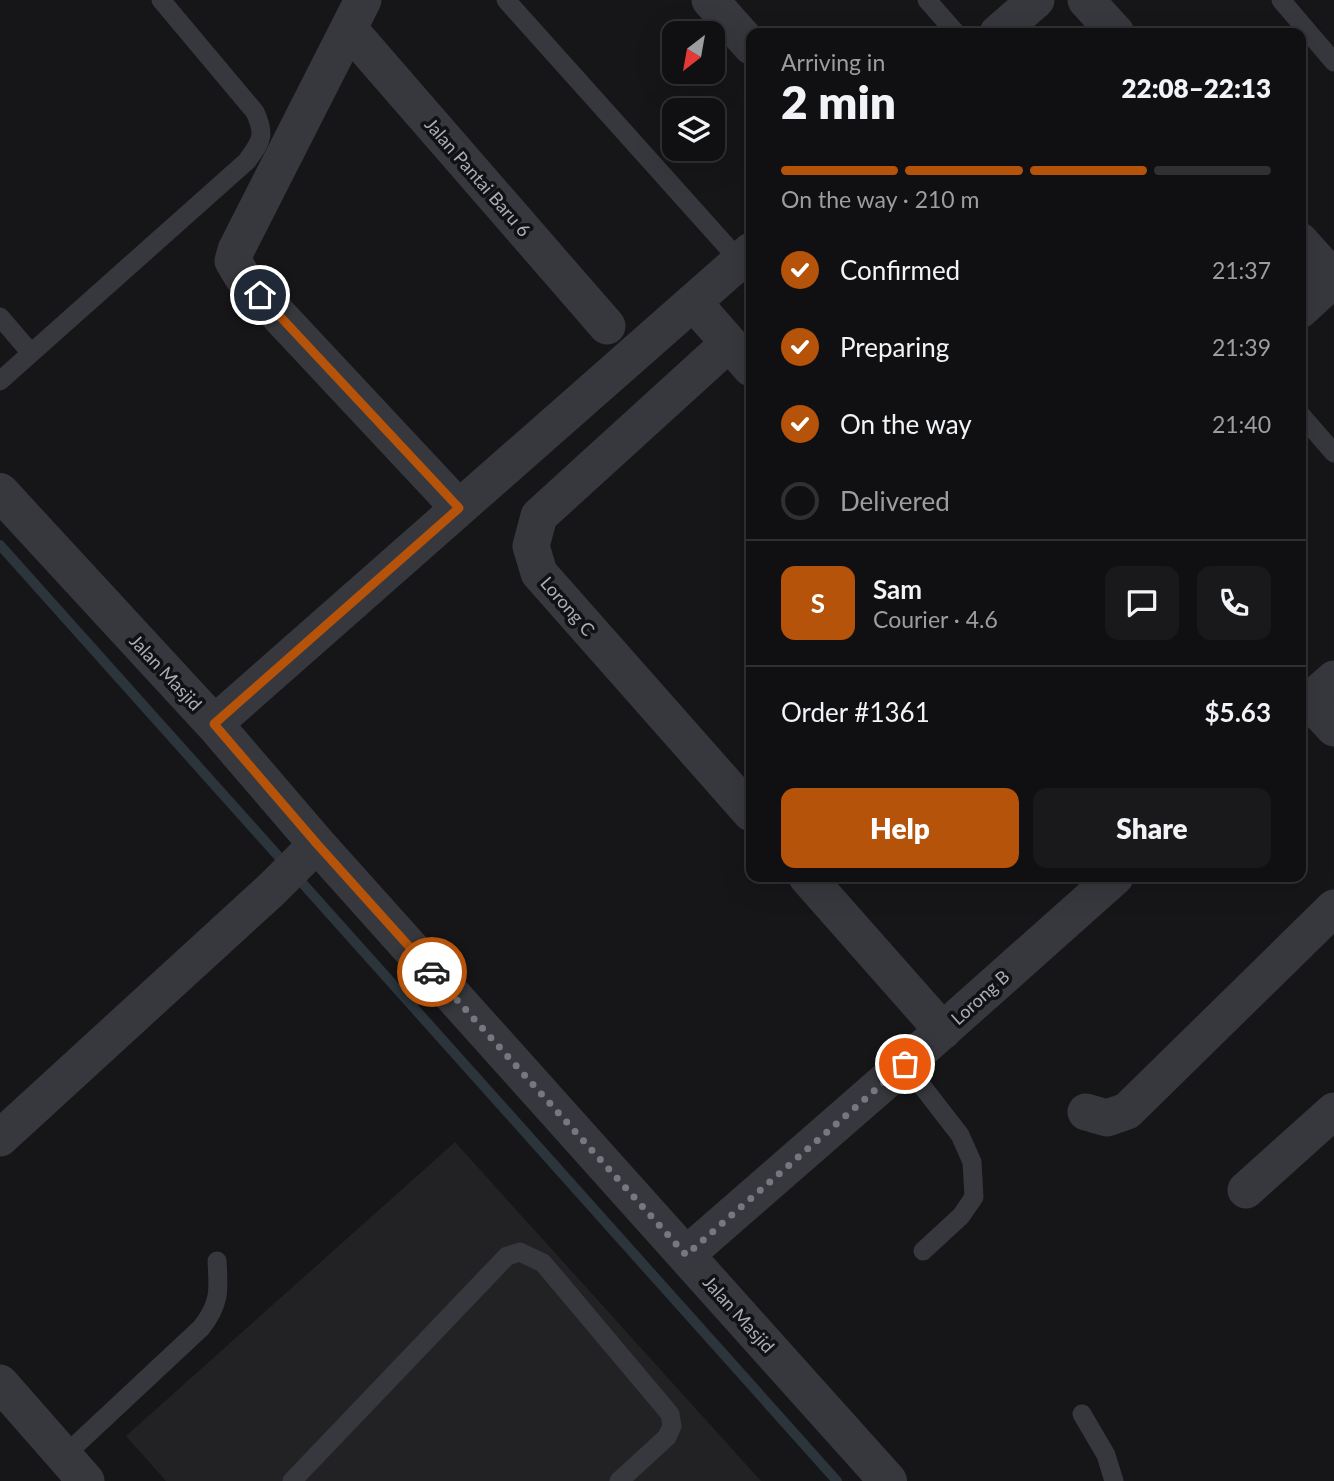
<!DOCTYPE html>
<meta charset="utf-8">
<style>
:root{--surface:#101012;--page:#19191b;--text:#f1f3f6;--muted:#9c9d9f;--line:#303032;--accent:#b45309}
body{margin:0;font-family:Lato,sans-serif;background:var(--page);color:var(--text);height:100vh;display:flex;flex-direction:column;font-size:26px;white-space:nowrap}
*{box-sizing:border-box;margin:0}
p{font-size:23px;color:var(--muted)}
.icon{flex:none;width:38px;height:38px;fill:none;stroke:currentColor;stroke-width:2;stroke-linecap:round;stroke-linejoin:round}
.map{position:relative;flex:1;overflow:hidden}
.side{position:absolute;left:746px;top:28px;width:560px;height:854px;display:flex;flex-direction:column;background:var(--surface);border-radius:14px;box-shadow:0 7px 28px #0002,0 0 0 2px var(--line)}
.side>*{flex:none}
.needle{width:46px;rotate:211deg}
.tools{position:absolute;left:662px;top:21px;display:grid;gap:14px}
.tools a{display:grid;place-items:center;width:63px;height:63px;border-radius:14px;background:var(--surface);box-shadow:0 7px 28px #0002,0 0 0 2px var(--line);font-size:35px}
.pin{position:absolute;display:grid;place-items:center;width:60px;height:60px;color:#fff;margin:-30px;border:4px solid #fff;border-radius:50%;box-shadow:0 2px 7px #0007}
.courier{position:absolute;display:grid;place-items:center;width:70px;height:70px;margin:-35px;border:5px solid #b45309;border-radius:50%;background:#fff;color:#222;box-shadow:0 2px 9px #0007}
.headline em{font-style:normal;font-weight:800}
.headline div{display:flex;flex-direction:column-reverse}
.headline{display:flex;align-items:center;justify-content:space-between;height:119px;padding:0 35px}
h1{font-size:46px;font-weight:800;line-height:52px}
.bar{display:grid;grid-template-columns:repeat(4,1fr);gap:10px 7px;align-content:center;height:84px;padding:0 35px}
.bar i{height:9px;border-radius:5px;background:var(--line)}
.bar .selected{background:var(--accent)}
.bar p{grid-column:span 4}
.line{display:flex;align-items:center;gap:18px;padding:0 35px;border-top:2px solid var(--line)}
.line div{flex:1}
.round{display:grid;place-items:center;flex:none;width:74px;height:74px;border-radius:14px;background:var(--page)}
ol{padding:0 35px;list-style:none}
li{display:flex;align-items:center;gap:21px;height:77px}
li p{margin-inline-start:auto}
li .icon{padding:7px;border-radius:50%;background:var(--accent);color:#fff;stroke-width:4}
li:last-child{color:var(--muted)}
li i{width:38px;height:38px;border:4px solid var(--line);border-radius:50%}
.action{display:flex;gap:14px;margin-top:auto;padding:14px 35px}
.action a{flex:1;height:80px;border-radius:14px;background:var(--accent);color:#fff;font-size:28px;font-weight:800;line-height:80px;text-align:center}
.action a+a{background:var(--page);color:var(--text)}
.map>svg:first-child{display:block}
</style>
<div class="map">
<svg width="1334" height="1481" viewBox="0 0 1334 1481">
<rect width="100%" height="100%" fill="#161618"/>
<path fill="#222225" d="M455,1142L761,1481H166L126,1436Z"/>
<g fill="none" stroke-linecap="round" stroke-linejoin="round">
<path stroke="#2c353c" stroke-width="10" d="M0,545L837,1481"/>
<path stroke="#37383d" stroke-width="19" d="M506,0L740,261
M927,0L956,33
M1281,0L1334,62
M0,317L31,353
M0,381L247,161C261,141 266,136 255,112L161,0
M1300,414L1334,453
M905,1064L960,1135L972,1162L974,1197L961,1216L923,1251
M1082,1414L1106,1455L1114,1481
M64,1456L201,1328C220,1304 219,1291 217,1261
M292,1481L507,1256L520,1252L543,1263L670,1414L672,1426L667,1437L619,1481"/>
<path stroke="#37383d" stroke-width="37" d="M363,0L236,250L233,261L242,276L459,508
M710,0L751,46
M1086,0L1116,33
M349,29L607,326
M998,33L1036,0
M1300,241L1334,279
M693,302L751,368
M1300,310L1334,279
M729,343L539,516L531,546L539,573L751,813
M1309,701L1334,728
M1300,709L1334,679
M214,724L751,251
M807,877L943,1031
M1086,1112L1107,1118L1127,1111L1334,908
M0,1138L272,889L317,844
M1246,1190L1334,1111
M686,1255L905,1064L1115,877
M0,1383L86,1481"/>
<path stroke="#37383d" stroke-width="38" d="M0,492L214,724L317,844L888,1481"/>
</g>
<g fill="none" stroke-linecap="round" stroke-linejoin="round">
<path stroke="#757880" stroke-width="7" stroke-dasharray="0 12.6" d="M432,972L686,1255L905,1064"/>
<path stroke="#b45309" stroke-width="9" d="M260,295L459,508L214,724L317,844L432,972"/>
</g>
<g text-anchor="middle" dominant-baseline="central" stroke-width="7" stroke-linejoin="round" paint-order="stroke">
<g font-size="18" fill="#a8adb8" stroke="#111113">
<text transform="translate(478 177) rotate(49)">Jalan Pantai Baru 6</text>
<text transform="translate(568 606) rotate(49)">Lorong C</text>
<text transform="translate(166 672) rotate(47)">Jalan Masjid</text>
<text transform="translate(980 997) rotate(-42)">Lorong B</text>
<text transform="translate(739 1314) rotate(48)">Jalan Masjid</text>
</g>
</g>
</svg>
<div class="tools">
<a><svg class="needle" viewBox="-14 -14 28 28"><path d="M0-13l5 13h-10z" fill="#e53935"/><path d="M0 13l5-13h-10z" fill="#9c9d9f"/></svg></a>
<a><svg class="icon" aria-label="layers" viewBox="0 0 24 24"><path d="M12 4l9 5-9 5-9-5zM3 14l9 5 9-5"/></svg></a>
</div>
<div class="pin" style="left:905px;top:1064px;background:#ea580c"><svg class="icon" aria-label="bag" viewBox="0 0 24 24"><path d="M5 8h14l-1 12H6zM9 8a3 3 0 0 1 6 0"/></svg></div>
<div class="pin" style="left:260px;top:295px;background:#1f2937"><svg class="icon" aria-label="home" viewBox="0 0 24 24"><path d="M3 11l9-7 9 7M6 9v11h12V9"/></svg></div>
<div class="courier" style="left:432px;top:972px"><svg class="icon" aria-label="car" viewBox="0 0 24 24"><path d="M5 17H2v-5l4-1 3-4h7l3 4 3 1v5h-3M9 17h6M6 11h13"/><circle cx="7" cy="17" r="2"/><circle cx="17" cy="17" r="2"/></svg></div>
<section class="side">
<div class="headline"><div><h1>2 min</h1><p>Arriving in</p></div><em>22:08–22:13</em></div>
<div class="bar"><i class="selected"></i><i class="selected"></i><i class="selected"></i><i></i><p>On the way · 210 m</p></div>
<ol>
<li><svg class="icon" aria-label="check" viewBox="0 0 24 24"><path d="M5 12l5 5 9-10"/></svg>Confirmed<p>21:37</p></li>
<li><svg class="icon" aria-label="check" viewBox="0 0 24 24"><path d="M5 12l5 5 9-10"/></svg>Preparing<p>21:39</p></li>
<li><svg class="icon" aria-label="check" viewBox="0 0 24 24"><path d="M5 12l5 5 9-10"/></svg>On the way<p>21:40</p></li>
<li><i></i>Delivered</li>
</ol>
<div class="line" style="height:126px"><b class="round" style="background:var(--accent);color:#fff">S</b><div><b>Sam</b><p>Courier · 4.6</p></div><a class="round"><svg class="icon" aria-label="chat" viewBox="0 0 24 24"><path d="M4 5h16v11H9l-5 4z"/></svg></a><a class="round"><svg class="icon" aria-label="phone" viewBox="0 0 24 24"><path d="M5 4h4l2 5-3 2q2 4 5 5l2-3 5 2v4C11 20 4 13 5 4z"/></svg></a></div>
<div class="line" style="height:91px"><div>Order #1361</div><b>$5.63</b></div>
<div class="action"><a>Help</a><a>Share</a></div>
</section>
</div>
